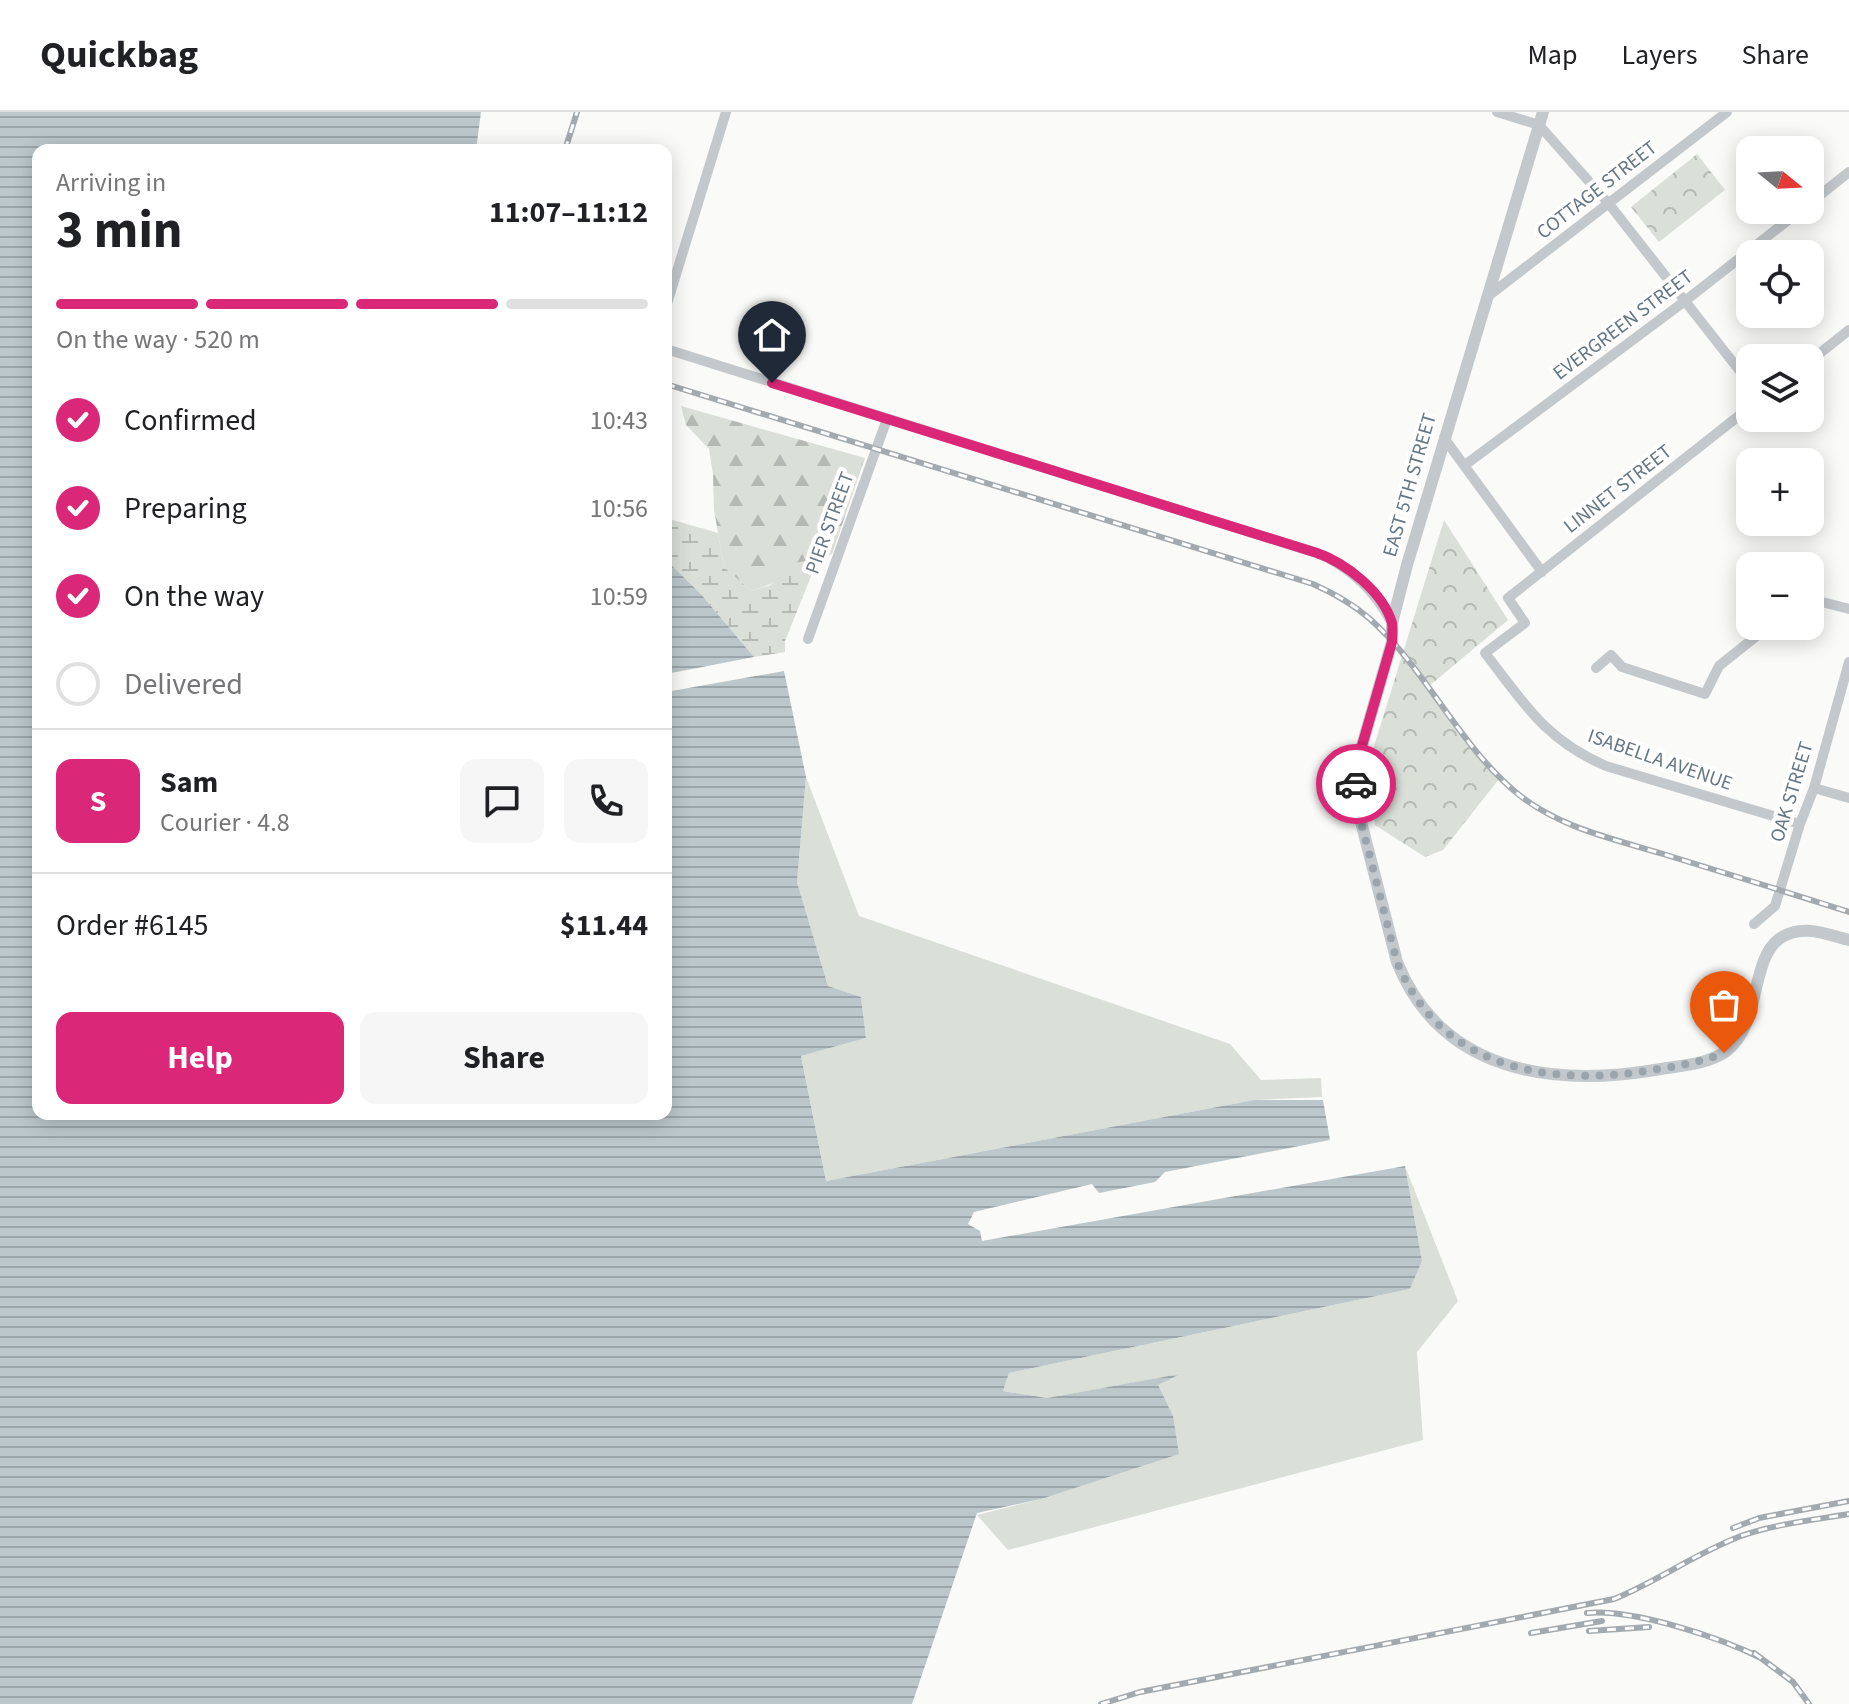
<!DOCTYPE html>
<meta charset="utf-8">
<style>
:root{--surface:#fff;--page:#f6f6f6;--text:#202124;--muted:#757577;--line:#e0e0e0;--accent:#db2777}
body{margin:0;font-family:"Source Sans 3",sans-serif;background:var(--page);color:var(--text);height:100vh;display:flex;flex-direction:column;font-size:30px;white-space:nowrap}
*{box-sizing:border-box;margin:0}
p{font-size:26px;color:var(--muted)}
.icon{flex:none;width:44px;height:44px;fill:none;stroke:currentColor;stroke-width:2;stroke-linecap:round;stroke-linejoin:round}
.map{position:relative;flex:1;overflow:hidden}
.sheet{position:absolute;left:32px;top:32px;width:640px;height:976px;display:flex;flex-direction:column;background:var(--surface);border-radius:16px;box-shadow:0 4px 20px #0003}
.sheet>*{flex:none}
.needle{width:52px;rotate:108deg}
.buttons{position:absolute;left:1736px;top:24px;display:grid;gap:16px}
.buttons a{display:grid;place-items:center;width:88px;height:88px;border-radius:16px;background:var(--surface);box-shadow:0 4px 20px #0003;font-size:40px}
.pin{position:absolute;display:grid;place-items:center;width:68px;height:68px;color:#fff;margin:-82px -34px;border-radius:50% 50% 50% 0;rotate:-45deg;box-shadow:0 0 8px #0007}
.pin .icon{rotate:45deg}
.courier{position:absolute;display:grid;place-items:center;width:80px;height:80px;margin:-40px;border:6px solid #db2777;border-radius:50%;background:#fff;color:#222;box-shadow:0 2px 10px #0007}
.summary em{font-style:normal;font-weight:700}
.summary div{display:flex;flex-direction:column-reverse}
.summary{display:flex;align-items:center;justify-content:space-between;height:136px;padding:0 24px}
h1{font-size:52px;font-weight:700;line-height:60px}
.bar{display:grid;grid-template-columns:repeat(4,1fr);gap:12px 8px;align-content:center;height:96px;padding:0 24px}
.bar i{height:10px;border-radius:6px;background:var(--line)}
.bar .on{background:var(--accent)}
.bar p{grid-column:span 4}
.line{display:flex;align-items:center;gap:20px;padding:0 24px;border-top:2px solid var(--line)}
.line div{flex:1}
.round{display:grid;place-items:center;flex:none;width:84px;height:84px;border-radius:16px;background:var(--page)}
ol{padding:0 24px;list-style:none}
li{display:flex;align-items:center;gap:24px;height:88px}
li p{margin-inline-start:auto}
li .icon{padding:8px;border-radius:50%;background:var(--accent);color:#fff;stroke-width:4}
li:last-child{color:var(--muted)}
li i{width:44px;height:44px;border:4px solid var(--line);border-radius:50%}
.primary-button{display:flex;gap:16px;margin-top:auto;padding:16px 24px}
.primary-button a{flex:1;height:92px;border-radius:16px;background:var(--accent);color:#fff;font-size:32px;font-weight:700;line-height:92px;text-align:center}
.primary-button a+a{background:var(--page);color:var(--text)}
header{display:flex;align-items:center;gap:48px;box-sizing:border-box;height:112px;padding:0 40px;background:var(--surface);border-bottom:2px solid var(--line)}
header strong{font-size:38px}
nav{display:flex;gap:44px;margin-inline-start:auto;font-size:28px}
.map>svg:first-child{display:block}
</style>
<header>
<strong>Quickbag</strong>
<nav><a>Map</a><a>Layers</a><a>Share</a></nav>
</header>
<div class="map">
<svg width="1849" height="1592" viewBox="0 0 1849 1592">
<defs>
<pattern id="forest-firs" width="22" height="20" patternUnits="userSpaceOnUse" patternTransform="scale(2)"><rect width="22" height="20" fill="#dadfd7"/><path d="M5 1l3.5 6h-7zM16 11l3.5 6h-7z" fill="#b4b9b4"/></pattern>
<pattern id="wetland-marsh" width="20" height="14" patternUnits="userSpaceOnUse" patternTransform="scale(2)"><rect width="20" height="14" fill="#dadfd7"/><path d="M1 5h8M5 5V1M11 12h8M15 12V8" fill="none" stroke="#b4b9b4"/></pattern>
<pattern id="park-crowns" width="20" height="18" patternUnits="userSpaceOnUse" patternTransform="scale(2)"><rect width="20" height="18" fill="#dadfd7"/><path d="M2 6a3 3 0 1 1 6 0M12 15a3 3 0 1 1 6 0" fill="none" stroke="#b4b9b4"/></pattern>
<pattern id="water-rules" width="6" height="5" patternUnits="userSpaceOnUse" patternTransform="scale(2)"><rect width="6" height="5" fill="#bbc7cb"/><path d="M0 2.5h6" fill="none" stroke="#9ca6aa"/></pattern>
</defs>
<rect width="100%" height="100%" fill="#fafaf8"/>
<path fill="#dadfd7" d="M806,665L859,804L1230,932L1261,968L1321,966L1322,985L1254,988L826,1069L801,944L866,926L861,885L828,874L797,770Z
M1405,1054L1458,1189L1417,1240L1423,1328L1008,1438L977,1403L1041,1387L1173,1304L1157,1273L1176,1263L1047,1286L1003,1279L1009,1261L1410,1177L1422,1149Z"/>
<path fill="url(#forest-firs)" d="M681,294L865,346L832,442C803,452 780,471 751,479L724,455L714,398L713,362L709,337L686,313Z"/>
<path fill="url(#wetland-marsh)" d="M666,406L718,421L724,455L751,479L771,473L783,453L818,447L785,529V540L754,545L700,481L666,448Z"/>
<path fill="url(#park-crowns)" d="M1697,42L1725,78L1659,130L1631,95Z
M1444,408L1508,508L1428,575L1499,667L1443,738L1425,745L1375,713L1370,647Z"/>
<path fill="url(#water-rules)" d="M0,0H481L476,38H38V1002H666V580L784,559L806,665L797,770L828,874L861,885L866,926L801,944L826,1069L1254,988H1323L1330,1028L1165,1060L1155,1070L1099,1081L1092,1072L974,1100L968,1112L980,1119L982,1129L1405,1054L1422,1149L1410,1177L1009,1261L1003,1279L1047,1286L1180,1262L1158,1273L1173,1304L1179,1342L1041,1387L977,1401L912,1592H0Z
M666,448L700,481L754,545L666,562Z"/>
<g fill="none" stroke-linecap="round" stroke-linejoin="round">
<path stroke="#c3c8cc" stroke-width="10" d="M1497,0L1539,13L1609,92L1750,272
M1810,91L1849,60
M1487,185L1727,0
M666,195L726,0
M666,237L1323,443C1355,460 1375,480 1392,511
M1810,249L1849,218
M1750,295L1508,486L1525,511L1485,541C1524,591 1545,628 1606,654L1800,712
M1444,326L1542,460
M1465,353L1685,189L1801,98
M1810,487L1849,497
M808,527L887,307
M1596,556L1611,543L1622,555L1705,582L1719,554L1769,514
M1814,676L1849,686
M1754,812L1775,794L1800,712L1814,676L1849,550"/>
<path stroke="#c3c8cc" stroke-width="12" d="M1543,0L1407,453L1392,511V530L1359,644L1356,666L1360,706L1397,850C1441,960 1551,975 1655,958C1677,954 1706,953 1725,940C1762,914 1749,850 1779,827C1801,811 1826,822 1849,828"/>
<g stroke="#a2aab0" stroke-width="6">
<path id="rail" d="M565,38L577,0
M666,272L1313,472C1333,481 1353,492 1370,507C1427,558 1459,634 1518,682C1560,716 1614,727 1663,742C1725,761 1787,780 1849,800
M1733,1416L1759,1406L1849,1389
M1587,1501C1634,1497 1719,1525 1761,1546
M1589,1519L1649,1515
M1531,1521L1602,1509
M1754,1541L1793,1570L1809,1592
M1101,1592L1140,1580L1614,1487C1658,1469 1696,1441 1741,1424C1775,1412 1813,1408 1849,1402"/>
</g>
<use href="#rail" stroke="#fff" stroke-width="3" stroke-dasharray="9" stroke-linecap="butt"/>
</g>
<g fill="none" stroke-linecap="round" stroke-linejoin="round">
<path stroke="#99a4ac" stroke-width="8" stroke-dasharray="0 14.4" d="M1356,672L1360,706L1397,850C1441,958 1550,975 1653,958C1678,954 1701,950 1724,941"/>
<path stroke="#db2777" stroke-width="10" d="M772,271L1317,441C1346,451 1383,480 1392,511C1393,516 1392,524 1392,530L1359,644L1356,672"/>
</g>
<g text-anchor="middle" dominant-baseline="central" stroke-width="8" stroke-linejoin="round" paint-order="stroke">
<g font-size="20" fill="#657683" stroke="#fff">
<text transform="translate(1597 78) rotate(-38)">COTTAGE STREET</text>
<text transform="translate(1623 213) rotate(-37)">EVERGREEN STREET</text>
<text transform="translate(1410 373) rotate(-74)">EAST 5TH STREET</text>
<text transform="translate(1618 377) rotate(-38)">LINNET STREET</text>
<text transform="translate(830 411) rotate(-70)">PIER STREET</text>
<text transform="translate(1660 648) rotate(19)">ISABELLA AVENUE</text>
<text transform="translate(1792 680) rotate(-73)">OAK STREET</text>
</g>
</g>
</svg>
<div class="buttons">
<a><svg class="needle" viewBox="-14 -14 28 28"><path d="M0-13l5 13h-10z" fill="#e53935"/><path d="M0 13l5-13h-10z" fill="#757577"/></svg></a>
<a><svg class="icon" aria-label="locate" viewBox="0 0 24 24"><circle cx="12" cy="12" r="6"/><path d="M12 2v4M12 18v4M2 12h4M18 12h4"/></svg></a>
<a><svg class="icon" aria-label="layers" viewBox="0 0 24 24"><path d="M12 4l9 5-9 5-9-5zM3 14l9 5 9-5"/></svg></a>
<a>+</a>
<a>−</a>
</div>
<div class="pin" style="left:1724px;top:941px;background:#ea580c"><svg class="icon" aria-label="bag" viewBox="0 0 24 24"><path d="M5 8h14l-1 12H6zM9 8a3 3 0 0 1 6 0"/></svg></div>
<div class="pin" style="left:772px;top:271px;background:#1f2937"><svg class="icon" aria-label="home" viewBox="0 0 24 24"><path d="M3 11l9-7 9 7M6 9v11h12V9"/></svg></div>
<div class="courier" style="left:1356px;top:672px"><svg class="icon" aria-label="car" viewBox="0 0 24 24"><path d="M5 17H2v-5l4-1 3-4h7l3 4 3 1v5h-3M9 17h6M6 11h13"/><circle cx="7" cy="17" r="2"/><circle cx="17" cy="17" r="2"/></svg></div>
<section class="sheet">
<div class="summary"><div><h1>3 min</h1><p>Arriving in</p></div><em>11:07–11:12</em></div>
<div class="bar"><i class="on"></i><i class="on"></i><i class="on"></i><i></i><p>On the way · 520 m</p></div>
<ol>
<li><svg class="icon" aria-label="check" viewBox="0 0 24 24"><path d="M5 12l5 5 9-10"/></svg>Confirmed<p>10:43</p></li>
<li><svg class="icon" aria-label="check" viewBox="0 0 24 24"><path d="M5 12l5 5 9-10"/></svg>Preparing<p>10:56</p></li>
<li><svg class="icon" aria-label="check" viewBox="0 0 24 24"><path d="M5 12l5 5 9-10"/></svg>On the way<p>10:59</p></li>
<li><i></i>Delivered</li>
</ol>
<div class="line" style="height:144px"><b class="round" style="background:var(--accent);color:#fff">S</b><div><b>Sam</b><p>Courier · 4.8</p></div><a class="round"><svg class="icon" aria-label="chat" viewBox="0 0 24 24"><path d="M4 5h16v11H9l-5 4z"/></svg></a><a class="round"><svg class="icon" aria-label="phone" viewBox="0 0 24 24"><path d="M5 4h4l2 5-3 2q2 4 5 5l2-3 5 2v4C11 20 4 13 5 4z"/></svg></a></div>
<div class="line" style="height:104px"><div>Order #6145</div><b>$11.44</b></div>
<div class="primary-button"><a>Help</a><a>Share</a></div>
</section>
</div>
